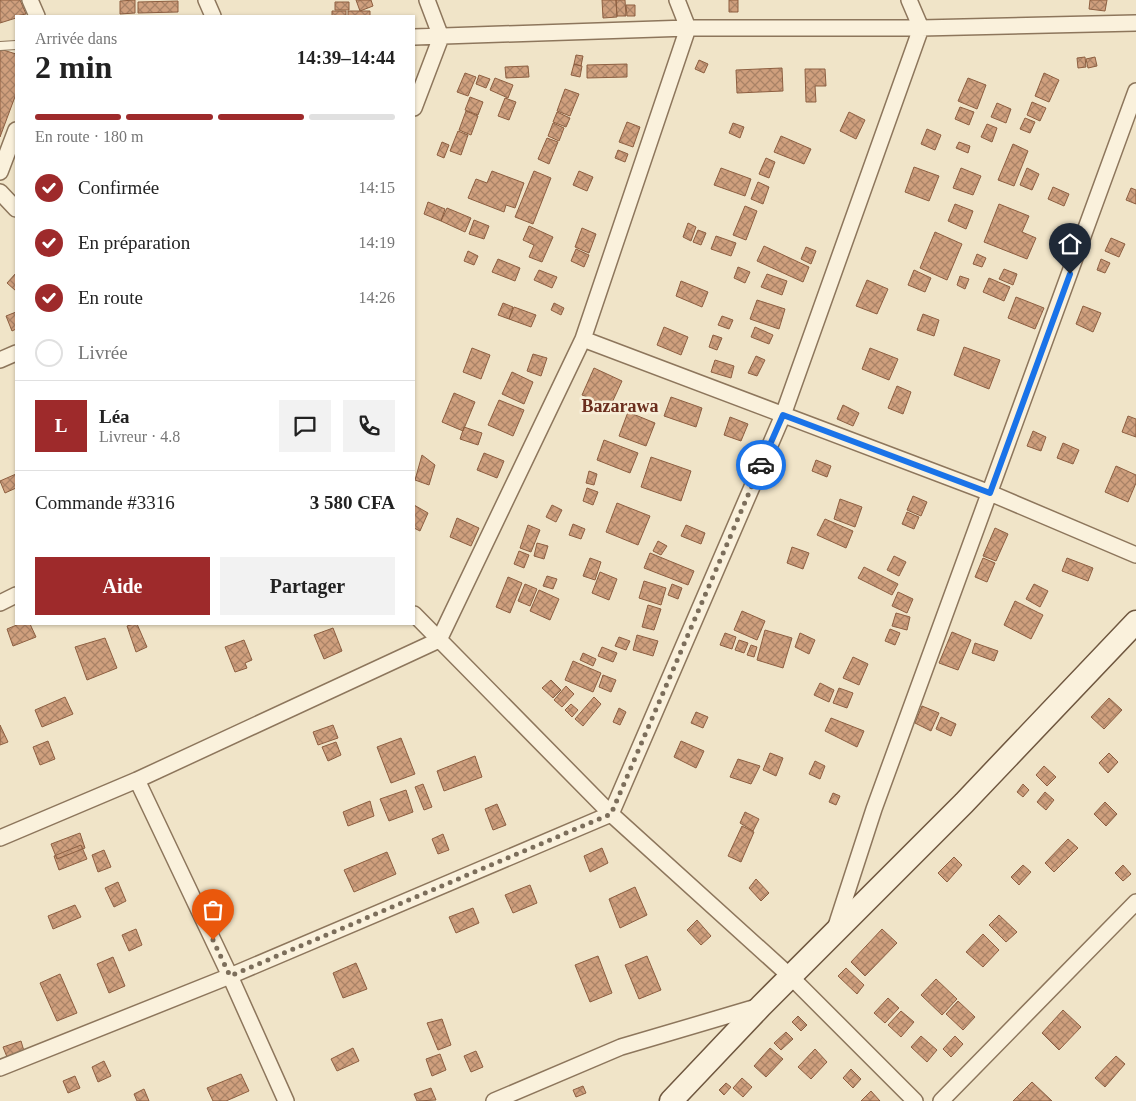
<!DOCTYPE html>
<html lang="fr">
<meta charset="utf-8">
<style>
:root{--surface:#fff;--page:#f2f2f2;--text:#222;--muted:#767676;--line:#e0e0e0;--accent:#9e2a2b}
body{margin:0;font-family:"Times New Roman",serif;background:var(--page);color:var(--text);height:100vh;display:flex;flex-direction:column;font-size:19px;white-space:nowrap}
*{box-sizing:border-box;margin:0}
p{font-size:16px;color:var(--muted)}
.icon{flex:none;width:28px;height:28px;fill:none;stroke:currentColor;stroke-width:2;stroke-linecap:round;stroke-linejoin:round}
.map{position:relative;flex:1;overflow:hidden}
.side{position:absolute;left:15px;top:15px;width:400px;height:610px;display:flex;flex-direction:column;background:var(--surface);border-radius:0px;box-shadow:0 1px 4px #0004}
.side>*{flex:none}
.pin{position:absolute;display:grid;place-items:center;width:42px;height:42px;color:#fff;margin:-51px -21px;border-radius:50% 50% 50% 0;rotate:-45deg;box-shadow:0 0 5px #0007}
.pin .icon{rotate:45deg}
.courier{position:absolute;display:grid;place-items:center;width:50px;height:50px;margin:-25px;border:4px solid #1a73e8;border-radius:50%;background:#fff;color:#222;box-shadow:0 1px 6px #0007}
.head em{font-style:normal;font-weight:600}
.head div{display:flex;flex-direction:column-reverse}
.head{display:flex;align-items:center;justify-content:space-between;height:85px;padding:0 20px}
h1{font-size:32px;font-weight:600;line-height:38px}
.bar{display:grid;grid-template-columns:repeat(4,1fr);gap:8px 5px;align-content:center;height:60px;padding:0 20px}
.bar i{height:6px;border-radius:4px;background:var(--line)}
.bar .current{background:var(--accent)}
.bar p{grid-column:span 4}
.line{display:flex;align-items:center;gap:12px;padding:0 20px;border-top:1px solid var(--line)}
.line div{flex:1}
.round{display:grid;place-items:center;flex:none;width:52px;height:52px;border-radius:0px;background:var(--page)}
ol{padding:0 20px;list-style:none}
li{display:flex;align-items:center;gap:15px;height:55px}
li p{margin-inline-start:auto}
li .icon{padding:5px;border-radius:50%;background:var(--accent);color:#fff;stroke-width:4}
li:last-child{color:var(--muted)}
li i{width:28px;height:28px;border:2px solid var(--line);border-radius:50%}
.primary-button{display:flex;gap:10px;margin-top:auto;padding:10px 20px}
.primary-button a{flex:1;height:58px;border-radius:0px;background:var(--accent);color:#fff;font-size:20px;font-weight:600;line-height:58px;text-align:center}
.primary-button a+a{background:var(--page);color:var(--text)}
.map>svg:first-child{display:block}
</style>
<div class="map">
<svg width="1136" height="1101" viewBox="0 0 1136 1101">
<defs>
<pattern id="building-cross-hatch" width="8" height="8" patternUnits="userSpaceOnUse" patternTransform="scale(1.25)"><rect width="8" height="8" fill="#cf9f7d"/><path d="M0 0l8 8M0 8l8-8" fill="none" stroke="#a98266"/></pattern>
</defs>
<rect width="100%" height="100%" fill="#f0e4c8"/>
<path fill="url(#building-cross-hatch)" stroke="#8d5f41" d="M0,0H20L26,14L16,16V18L0,23Z
M135,0V13L120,14V1Z
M356,0H371L373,6L360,11Z
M602,0H616L617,17L603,18Z
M616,0H625L626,16H617Z
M729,0H738V12H729Z
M1090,0H1107L1105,11L1089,9Z
M178,1V12L138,13V2Z
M335,2H349V10H335Z
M626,5H635V16H627Z
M332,11H346V16H332Z
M348,11H370V16H348Z
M0,49L16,54V94L0,137Z
M576,55L583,56L581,66L574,64Z
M1085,57L1086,67L1078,68L1077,58Z
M1095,57L1097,66L1088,68L1086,59Z
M699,60L708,64L704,73L695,69Z
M574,64L582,66L580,77L571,75Z
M627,64V77L587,78V65Z
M528,66L529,77L506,78L505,67Z
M782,68L783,91L737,93L736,70Z
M805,69H825L826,86H815L816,102H806Z
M465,73L476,77L468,96L457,92Z
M1044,73L1059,80L1049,102L1035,96Z
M479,75L490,79L486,88L476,84Z
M495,78L513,85L508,98L490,90Z
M968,78L986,85L977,109L958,101Z
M565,89L579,94L570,116L557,111Z
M470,97L483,102L478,115L465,110Z
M505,98L516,102L509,120L498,116Z
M1032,102L1046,108L1040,121L1027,115Z
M997,103L1011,109L1006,123L991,117Z
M960,107L974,112L969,125L955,119Z
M466,111L478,116L471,135L459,130Z
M557,112L570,118L566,127L553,122Z
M849,112L865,120L856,139L840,131Z
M1025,118L1035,122L1030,133L1020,129Z
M627,122L640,127L633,147L619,142Z
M553,123L564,128L559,141L548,136Z
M733,123L744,127L740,138L729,133Z
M987,124L997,128L992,142L981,137Z
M927,129L941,135L935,150L921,144Z
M458,131L468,135L461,155L450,151Z
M781,136L811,149L804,164L774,152Z
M547,138L558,142L549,164L538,159Z
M442,142L449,145L444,158L437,155Z
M959,142L970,146L968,153L956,148Z
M1013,144L1028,151L1014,186L998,180Z
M618,150L628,154L625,162L615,158Z
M766,158L775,162L769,178L759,174Z
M914,167L939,176L929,201L905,192Z
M721,168L751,179L745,196L714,185Z
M961,168L981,176L973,195L953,188Z
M1027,168L1039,174L1032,190L1020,185Z
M492,171L524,183L515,208L506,205L504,212L468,198L476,179L487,183Z
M534,171L551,178L533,224L515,217Z
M579,171L593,177L587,191L573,185Z
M758,182L769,187L763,204L751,199Z
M1053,187L1069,194L1064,206L1048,199Z
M1131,188L1136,190V204L1126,200Z
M428,202L445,209L441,221L424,214Z
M955,204L973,211L966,229L948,221Z
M999,204L1029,216L1022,232L1036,238L1027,259L984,242Z
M745,206L757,211L746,240L733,235Z
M447,208L471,218L465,232L441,221Z
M474,220L489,226L484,239L469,234Z
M688,223L696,227L691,241L683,237Z
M529,226L553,237L542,262L529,257L534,245L523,240Z
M582,228L596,234L589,253L575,247Z
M698,230L706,233L701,245L693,242Z
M935,232L962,244L947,280L920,268Z
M716,236L736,243L731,256L711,249Z
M1111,238L1125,244L1119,257L1105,251Z
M764,246L809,267L803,282L757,261Z
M806,247L816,251L811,264L801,259Z
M576,249L589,255L584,267L571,261Z
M468,251L478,256L474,265L464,261Z
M977,254L986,258L982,267L973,264Z
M498,259L520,268L515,281L492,272Z
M1101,259L1110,263L1105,273L1097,270Z
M738,267L750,272L745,283L734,278Z
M1004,269L1017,274L1013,285L999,279Z
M539,270L557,277L552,288L534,280Z
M914,270L931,278L925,292L908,285Z
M16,273V291L7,283Z
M767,274L787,281L782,295L761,287Z
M960,276L969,279L965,289L957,285Z
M989,278L1010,287L1004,301L983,292Z
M867,280L888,289L877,314L856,306Z
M681,281L708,292L702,307L676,296Z
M1016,297L1044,308L1035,329L1008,318Z
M757,300L785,309L779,329L750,319Z
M503,303L513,307L509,319L498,315Z
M554,303L564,308L561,315L551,310Z
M1083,306L1101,313L1093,332L1076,324Z
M514,307L536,315L531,327L509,319Z
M16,312V329L12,331L6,316Z
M923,314L939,320L934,336L917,330Z
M722,316L733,320L729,329L718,325Z
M664,327L688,337L681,355L657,345Z
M755,327L773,335L769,344L751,337Z
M713,335L722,338L717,350L709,347Z
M964,347L1000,360L989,389L954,375Z
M472,348L490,355L481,379L463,372Z
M870,348L898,359L889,380L862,369Z
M533,354L547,358L541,376L527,371Z
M756,356L765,360L757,376L748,373Z
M715,360L734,366L731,378L711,372Z
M594,368L622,381L610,407L582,395Z
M512,372L533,382L524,404L502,394Z
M897,386L911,392L903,414L888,408Z
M454,393L475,402L463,431L442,422Z
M671,397L702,408L696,427L664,416Z
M499,400L524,410L513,436L488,425Z
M843,405L859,413L853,426L837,419Z
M628,412L655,423L646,446L619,436Z
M1128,416L1136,419V437L1122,432Z
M730,417L748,424L741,441L724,435Z
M464,427L482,433L478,445L460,439Z
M1033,431L1046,437L1041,451L1027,446Z
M604,440L638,453L630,473L597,460Z
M1063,443L1079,450L1073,464L1057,458Z
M484,453L504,461L497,478L477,470Z
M422,455L435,465L429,485L415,480Z
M651,457L691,471L681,501L641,487Z
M816,460L831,466L827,477L812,471Z
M1116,466L1136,475V483L1128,502L1105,492Z
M589,471L597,474L594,485L586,483Z
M16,474V488L5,493L0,481Z
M587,488L598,492L593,505L583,501Z
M913,496L927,502L921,516L907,510Z
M840,499L862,507L855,527L834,519Z
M617,503L650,516L638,545L606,532Z
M414,505L428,513L420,531L414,528Z
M552,505L562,510L556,522L546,517Z
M907,512L919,517L914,529L902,524Z
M457,518L479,528L471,546L450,537Z
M825,519L853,531L846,548L817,535Z
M573,524L585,529L581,539L569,535Z
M528,525L540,530L531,552L520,548Z
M686,525L705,533L701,544L681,536Z
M995,528L1008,534L996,561L983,556Z
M658,541L667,546L661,555L653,551Z
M537,543L548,546L544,559L534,556Z
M792,547L809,553L803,569L787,563Z
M519,551L529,555L524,568L514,564Z
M650,553L694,571L688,585L644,568Z
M894,556L906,562L899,576L887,570Z
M590,558L601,562L595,580L583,576Z
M983,558L995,563L987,582L975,577Z
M1067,558L1093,568L1088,581L1062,571Z
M864,567L898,584L892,595L858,578Z
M600,572L617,579L609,600L592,593Z
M547,576L557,579L553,589L543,586Z
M508,577L522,583L510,613L496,607Z
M644,581L666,588L661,605L639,598Z
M525,584L537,589L530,606L518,601Z
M672,584L682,588L678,599L668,595Z
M1034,584L1048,591L1040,607L1026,599Z
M539,590L559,599L550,620L530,611Z
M898,592L913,599L907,613L892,606Z
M1015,601L1043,615L1031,639L1004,625Z
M648,605L661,609L654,630L642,627Z
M742,611L765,621L757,640L734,630Z
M896,613L910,617L907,630L892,626Z
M19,624H30L36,637L13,646L7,629Z
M134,624H137L147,647L136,652L127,626Z
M333,628L342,651L324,659L314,635Z
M890,629L900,633L895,645L885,641Z
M765,630L792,638L783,668L757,660Z
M952,632L971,640L958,670L939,663Z
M725,633L736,637L732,649L720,645Z
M800,633L815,640L809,654L795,647Z
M637,635L658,641L653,656L633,650Z
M619,637L630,641L626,650L615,646Z
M105,638L117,668L87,680L75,647Z
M244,640L252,660L245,663L247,668L235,672L225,647Z
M739,640L748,643L744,653L735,650Z
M975,643L998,651L994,661L972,653Z
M751,645L757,647L754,657L747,655Z
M602,647L617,653L613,662L598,656Z
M583,653L596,659L593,666L580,660Z
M853,657L868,664L859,685L843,678Z
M573,661L601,673L593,692L565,680Z
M603,675L616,680L611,692L599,687Z
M551,680L561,690L553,698L542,688Z
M820,683L834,690L829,702L814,695Z
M566,686L574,694L562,707L554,700Z
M839,688L853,693L847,708L833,703Z
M65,697L73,714L42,727L35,710Z
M594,697L601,704L583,726L575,719Z
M1109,698L1122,710L1104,729L1091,717Z
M571,704L578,710L572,717L565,710Z
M922,706L939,713L931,731L915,723Z
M619,708L626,712L620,725L613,722Z
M696,712L708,717L703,728L691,723Z
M941,717L956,724L951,736L936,729Z
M831,718L864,731L857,747L825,731Z
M0,725L8,742L0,745Z
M333,725L338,738L318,745L313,732Z
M401,738L415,774L391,783L377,747Z
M48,741L55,759L40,765L33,747Z
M681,741L704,751L696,768L674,757Z
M336,742L341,755L328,761L322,747Z
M770,753L783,758L776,776L763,770Z
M1109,753L1118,762L1108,773L1099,763Z
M475,756L482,777L444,791L437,771Z
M738,759L760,766L751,784L730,777Z
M815,761L825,766L820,779L809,774Z
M1044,766L1056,777L1047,786L1036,775Z
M423,784L432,807L424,810L415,787Z
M1023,784L1029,790L1023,797L1017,792Z
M406,790L413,812L389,821L380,799Z
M1045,792L1054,800L1046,810L1037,802Z
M833,793L840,796L836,805L829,802Z
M370,801L374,816L348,826L343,812Z
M1105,802L1117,814L1106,826L1094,814Z
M497,804L506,825L493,830L485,809Z
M745,812L759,819L753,831L740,823Z
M742,826L754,832L741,862L728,856Z
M80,833L85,848L57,859L51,844Z
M443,834L449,850L438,854L432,839Z
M1068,839L1078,848L1054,872L1045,863Z
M81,845L87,859L59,870L54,856Z
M602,848L608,863L590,872L584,856Z
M104,850L111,867L98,872L92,855Z
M387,852L396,874L354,892L344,870Z
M954,857L962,865L947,882L938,873Z
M1023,865L1031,872L1019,885L1011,877Z
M1123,865L1131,874L1123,881L1115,873Z
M756,879L769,893L761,901L749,888Z
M118,882L126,901L114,907L105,888Z
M530,885L537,903L513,913L505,895Z
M635,887L647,915L620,928L609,899Z
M75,905L81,917L53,929L48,916Z
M473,908L479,923L456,933L449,917Z
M999,915L1017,932L1006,942L989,925Z
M697,920L711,936L701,945L687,930Z
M136,929L142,945L129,951L122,935Z
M882,929L897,943L865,976L851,962Z
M983,934L999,950L983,967L966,952Z
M598,956L612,993L590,1002L575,965Z
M647,956L661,990L639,999L625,965Z
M113,957L125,986L109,993L97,964Z
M356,963L367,989L343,998L333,973Z
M846,968L864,985L857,994L838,976Z
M60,974L77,1013L57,1021L40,983Z
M936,979L957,999L942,1015L921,995Z
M888,998L899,1008L885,1023L874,1013Z
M958,1001L975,1017L963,1030L946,1014Z
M1063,1010L1081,1027L1059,1050L1042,1033Z
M901,1011L914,1022L901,1037L888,1025Z
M798,1016L807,1025L801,1031L792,1022Z
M442,1019L451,1045L438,1050L427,1023Z
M786,1032L793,1039L781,1050L774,1043Z
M921,1036L937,1050L927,1062L911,1047Z
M955,1036L963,1044L951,1057L943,1049Z
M21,1041L24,1051L7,1057L3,1047Z
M353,1048L359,1061L337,1071L331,1059Z
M770,1048L783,1059L766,1077L754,1066Z
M815,1049L827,1062L811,1079L798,1067Z
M476,1051L483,1067L471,1072L464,1056Z
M440,1054L446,1070L432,1076L426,1059Z
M1116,1056L1125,1064L1105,1087L1095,1078Z
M104,1061L111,1076L98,1082L92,1067Z
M851,1069L861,1079L853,1088L843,1078Z
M241,1074L249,1091L226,1101H213L207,1088Z
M75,1076L80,1088L68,1093L63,1081Z
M742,1078L752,1087L743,1097L733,1088Z
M1032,1082L1052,1101H1013Z
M726,1083L731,1087L724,1095L719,1090Z
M583,1086L586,1093L576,1097L573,1090Z
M431,1088L436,1100L417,1101L414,1094Z
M144,1089L149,1101H137L134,1094Z
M871,1091L880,1101H861Z"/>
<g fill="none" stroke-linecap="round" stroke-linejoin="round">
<g stroke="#8d765c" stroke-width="10">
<path id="lane" d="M0,46L16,45"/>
</g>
<g stroke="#8d765c" stroke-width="18">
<path id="street" d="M30,0L37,16
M206,0L213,16
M414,37L688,28H921L1136,23
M414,108L441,37L427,0
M0,172L16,130
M0,192L16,209
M583,339L990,493L1136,555
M0,360L16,353
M0,603L16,595
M414,614L611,814L791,977L915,1101
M137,780L230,976L286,1101
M0,838L137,780L439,640L583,339L688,28L677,0
M835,929L874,809L1136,91
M0,1068L230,976L611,814L783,415L921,28L909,0
M494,1101L621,1047L760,1006
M941,1101L1136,902"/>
</g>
<g stroke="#6f573f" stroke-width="25">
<path id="secondary" d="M671,1101L761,1006L964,803L1136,622"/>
</g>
<use href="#lane" stroke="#faf1dc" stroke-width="8"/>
<use href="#street" stroke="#faf1dc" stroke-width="15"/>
<use href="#secondary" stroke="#faf1dc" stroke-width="22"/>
</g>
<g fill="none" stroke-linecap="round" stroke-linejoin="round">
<path stroke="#7c6e5b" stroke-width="5" stroke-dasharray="0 9" d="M213,940L230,976L611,814L761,465"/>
<path stroke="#1a73e8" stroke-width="6" d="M761,465L783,415L990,493L1070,274"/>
</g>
<g text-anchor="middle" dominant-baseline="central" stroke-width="5" stroke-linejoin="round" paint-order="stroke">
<g font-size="18" font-weight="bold" fill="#6b2e1e" stroke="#f7eed8">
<text x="620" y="406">Bazarawa</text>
</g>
</g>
</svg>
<div class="pin" style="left:213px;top:940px;background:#ea580c"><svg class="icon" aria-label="bag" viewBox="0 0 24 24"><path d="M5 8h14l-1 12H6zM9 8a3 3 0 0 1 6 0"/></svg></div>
<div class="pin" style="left:1070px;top:274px;background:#1f2937"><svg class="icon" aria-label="home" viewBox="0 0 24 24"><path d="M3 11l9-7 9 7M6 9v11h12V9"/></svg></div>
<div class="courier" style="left:761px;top:465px"><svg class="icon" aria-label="car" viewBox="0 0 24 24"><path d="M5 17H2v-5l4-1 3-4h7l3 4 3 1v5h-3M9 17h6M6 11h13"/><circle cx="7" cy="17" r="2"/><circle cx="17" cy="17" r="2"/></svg></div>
<section class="side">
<div class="head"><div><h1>2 min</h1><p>Arrivée dans</p></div><em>14:39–14:44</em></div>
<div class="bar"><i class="current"></i><i class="current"></i><i class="current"></i><i></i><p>En route · 180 m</p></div>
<ol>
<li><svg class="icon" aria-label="check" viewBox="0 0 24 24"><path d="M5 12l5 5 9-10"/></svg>Confirmée<p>14:15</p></li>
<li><svg class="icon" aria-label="check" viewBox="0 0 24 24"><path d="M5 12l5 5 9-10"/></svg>En préparation<p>14:19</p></li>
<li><svg class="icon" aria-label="check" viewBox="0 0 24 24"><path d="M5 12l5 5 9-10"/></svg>En route<p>14:26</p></li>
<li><i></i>Livrée</li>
</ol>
<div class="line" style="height:90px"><b class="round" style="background:var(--accent);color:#fff">L</b><div><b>Léa</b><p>Livreur · 4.8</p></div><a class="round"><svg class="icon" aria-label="chat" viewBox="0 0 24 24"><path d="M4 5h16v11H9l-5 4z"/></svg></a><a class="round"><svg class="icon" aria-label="phone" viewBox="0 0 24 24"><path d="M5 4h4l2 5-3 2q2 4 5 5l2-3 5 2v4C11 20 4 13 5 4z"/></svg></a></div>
<div class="line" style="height:65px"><div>Commande #3316</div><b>3 580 CFA</b></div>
<div class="primary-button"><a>Aide</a><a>Partager</a></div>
</section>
</div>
